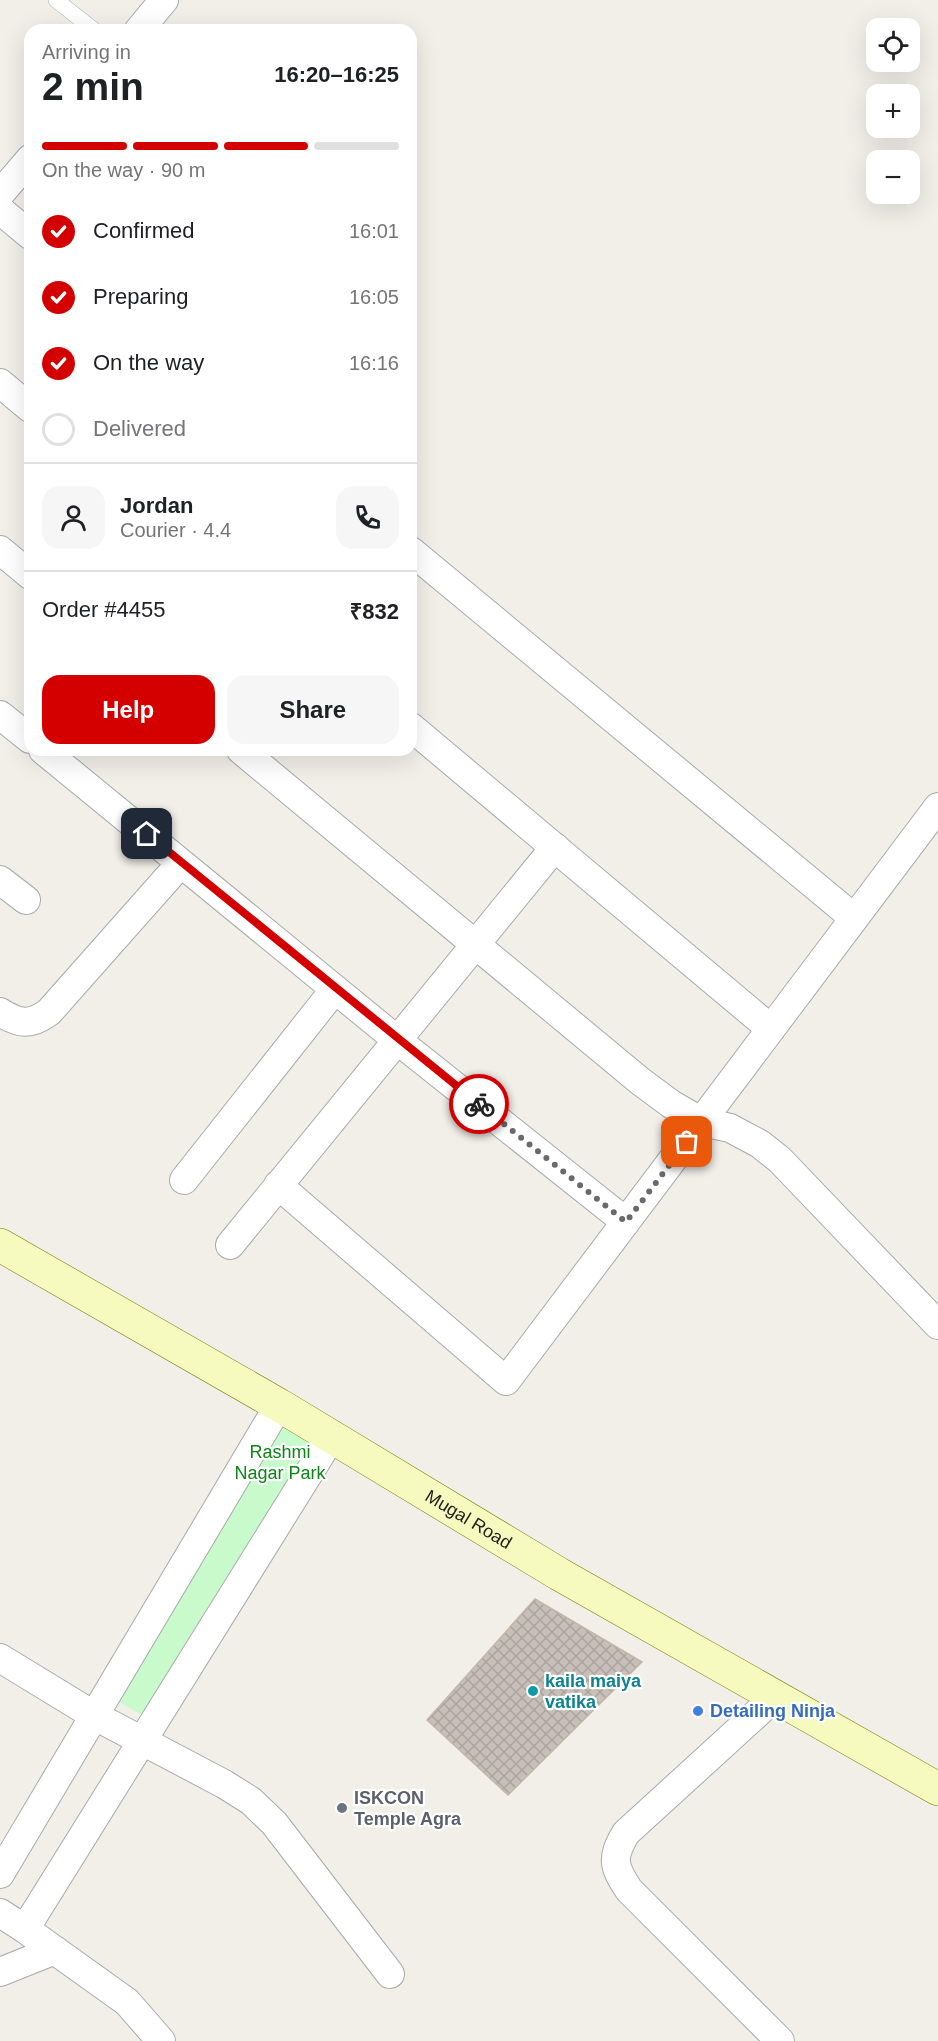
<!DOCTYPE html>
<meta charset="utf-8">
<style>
:root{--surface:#fff;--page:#f6f6f6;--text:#202124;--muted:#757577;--line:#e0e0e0;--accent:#d40000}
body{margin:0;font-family:Arial,sans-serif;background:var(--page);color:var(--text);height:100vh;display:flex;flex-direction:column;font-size:22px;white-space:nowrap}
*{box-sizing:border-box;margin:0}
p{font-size:20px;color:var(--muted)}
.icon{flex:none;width:33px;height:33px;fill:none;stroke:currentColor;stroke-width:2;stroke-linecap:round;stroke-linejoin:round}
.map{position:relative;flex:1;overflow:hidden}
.side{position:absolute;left:24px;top:24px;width:393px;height:732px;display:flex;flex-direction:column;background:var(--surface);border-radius:18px;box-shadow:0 6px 24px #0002}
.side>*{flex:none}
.buttons{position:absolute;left:866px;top:18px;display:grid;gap:12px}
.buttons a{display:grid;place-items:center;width:54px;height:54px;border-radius:12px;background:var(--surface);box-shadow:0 6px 24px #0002;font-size:30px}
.pin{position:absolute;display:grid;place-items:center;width:51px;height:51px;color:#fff;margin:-26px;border-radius:12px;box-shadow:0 3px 9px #0006}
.courier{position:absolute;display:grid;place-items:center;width:60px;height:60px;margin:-30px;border:4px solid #d40000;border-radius:50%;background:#fff;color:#222;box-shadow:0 2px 8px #0007}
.overview em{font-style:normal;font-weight:600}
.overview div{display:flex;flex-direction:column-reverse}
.overview{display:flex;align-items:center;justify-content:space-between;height:102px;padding:0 18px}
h1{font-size:39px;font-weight:600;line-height:45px}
.bar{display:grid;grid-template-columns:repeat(4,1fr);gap:9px 6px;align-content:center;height:72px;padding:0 18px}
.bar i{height:8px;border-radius:4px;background:var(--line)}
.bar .on{background:var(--accent)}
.bar p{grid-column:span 4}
.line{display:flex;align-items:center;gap:15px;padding:0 18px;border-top:2px solid var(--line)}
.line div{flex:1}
.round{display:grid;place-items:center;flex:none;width:63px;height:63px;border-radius:18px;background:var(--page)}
ol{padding:0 18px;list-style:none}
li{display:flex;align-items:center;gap:18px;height:66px}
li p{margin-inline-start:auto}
li .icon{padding:6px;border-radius:50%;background:var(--accent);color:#fff;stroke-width:4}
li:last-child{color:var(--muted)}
li i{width:33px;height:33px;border:3px solid var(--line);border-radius:50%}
.action{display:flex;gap:12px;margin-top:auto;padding:12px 18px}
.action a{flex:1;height:69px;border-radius:18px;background:var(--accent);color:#fff;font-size:24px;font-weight:600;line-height:69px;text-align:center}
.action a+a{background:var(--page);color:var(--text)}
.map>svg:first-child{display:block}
</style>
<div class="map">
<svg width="938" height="2041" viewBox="0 0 938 2041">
<defs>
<pattern id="building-cross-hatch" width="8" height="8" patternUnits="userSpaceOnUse" patternTransform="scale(1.5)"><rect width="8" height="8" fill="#c7bfb8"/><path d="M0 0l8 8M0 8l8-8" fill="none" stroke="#aba49e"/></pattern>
</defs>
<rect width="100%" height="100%" fill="#f2efe9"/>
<path fill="#c8facc" d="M271,1419L323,1452L154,1722L107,1695Z"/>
<path fill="url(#building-cross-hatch)" stroke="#c4b6ab" stroke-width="1.5" d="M535,1599L642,1662L508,1795L427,1720Z"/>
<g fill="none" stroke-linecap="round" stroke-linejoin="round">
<g stroke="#a9a9a9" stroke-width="16">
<path id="lane" d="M56,0L94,30"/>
</g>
<g stroke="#a9a9a9" stroke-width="30">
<path id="street" d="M139,30L164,0
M0,194L30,159
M0,210L30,235
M0,383L30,408
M0,550L30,575
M411,551L854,918
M0,715L30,739
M411,727L771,1029
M43,750L397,1040L626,1222
M241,750L640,1081L671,1104L702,1122L730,1128L760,1144L780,1160L938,1325
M0,880L26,900
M0,1012C19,1024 30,1026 49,1012L181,863
M184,1180L335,989
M278,1185L506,1381L938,807
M230,1245L555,847
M0,1658L95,1716L224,1784L251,1801L274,1823L390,1974
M775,1697L626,1833C611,1858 613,1866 629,1890L780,2041
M0,1874L279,1405
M0,1913L25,1929L127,2002L161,2041
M25,1929L332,1436
M0,1972L55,1950"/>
</g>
<g stroke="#707d05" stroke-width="34">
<g id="secondary">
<path id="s1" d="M0,1245L279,1405L559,1574L938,1789"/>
</g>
</g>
<use href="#lane" stroke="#fff" stroke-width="15"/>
<use href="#street" stroke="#fff" stroke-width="28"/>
<use href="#secondary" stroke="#f7fabf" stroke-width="33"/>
</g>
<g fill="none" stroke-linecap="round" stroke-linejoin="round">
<path stroke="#6b6a68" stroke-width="6" stroke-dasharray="0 10.8" d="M479,1104L626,1222L687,1142"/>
<path stroke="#d40000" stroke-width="8" d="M147,834L479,1104"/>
</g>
<circle fill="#0f9aa8" stroke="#fff" stroke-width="2" cx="533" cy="1691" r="6"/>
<circle fill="#3f7fe0" stroke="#fff" stroke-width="2" cx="698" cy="1711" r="6"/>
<circle fill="#6b7280" stroke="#fff" stroke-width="2" cx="342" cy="1808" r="6"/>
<g text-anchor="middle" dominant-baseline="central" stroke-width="4.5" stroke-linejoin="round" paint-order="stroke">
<g font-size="18" fill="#0c8416" stroke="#fff">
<text x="280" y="1452">Rashmi<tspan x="280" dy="21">Nagar Park</tspan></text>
</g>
<g font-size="18" fill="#222" stroke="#fff">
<text stroke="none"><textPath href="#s1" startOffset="543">Mugal Road</textPath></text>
</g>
<g font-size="18" font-weight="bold" fill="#0d838f" stroke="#fff" text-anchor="start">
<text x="545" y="1681">kaila maiya<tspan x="545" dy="21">vatika</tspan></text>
</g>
<g font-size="18" font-weight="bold" fill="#366cbe" stroke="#fff" text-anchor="start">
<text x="710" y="1711">Detailing Ninja</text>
</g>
<g font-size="18" font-weight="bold" fill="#5b616d" stroke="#fff" text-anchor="start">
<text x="354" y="1798">ISKCON<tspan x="354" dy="21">Temple Agra</tspan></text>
</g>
</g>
</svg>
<div class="buttons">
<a><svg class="icon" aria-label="locate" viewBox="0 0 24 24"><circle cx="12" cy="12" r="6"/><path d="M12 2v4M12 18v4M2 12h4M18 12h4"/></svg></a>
<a>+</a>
<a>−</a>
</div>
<div class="pin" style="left:687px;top:1142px;background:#ea580c"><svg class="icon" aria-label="bag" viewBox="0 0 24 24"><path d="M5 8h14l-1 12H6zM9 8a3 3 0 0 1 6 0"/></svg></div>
<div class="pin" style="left:147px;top:834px;background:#1f2937"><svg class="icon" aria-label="home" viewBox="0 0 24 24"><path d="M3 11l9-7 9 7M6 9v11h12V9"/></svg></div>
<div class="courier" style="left:479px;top:1104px"><svg class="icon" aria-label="bike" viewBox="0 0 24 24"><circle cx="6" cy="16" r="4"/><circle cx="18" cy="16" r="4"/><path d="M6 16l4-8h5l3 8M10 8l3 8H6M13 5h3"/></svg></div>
<section class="side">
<div class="overview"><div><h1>2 min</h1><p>Arriving in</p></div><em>16:20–16:25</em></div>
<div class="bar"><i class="on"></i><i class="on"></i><i class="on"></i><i></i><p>On the way · 90 m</p></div>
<ol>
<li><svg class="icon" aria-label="check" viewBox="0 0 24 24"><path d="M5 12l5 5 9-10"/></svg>Confirmed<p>16:01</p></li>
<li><svg class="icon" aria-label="check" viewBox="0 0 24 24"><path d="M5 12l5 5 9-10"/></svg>Preparing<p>16:05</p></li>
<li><svg class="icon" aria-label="check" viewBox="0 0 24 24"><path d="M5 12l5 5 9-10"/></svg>On the way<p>16:16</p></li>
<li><i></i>Delivered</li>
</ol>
<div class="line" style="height:108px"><a class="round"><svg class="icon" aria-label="person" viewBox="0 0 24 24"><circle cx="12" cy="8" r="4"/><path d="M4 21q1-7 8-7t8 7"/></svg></a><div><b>Jordan</b><p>Courier · 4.4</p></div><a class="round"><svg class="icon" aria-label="phone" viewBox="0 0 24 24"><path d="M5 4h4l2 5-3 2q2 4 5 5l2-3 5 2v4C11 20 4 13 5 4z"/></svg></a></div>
<div class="line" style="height:78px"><div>Order #4455</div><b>₹832</b></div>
<div class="action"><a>Help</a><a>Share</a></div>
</section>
</div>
